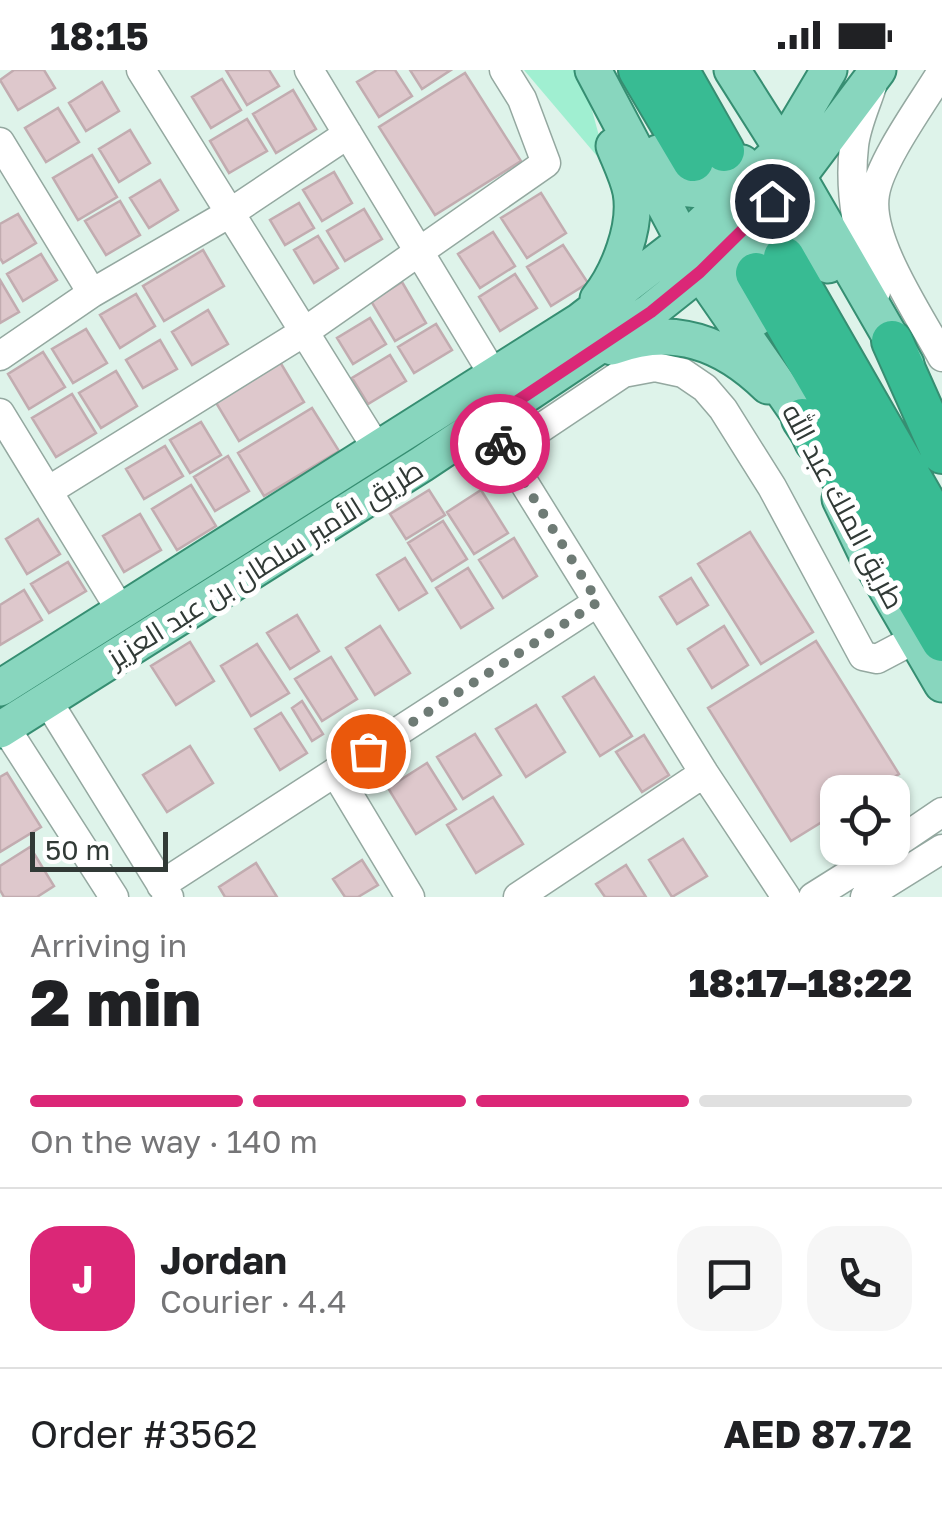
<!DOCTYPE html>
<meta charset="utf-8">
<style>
:root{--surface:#fff;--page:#f6f6f6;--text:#202124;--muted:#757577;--line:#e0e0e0;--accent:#db2777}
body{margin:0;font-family:"Golos Text",Cairo,sans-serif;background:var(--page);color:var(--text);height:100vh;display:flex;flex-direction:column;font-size:38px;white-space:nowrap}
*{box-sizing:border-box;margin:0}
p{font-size:32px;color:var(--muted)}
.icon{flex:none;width:55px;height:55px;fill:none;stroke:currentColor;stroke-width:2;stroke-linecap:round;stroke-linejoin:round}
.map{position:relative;height:827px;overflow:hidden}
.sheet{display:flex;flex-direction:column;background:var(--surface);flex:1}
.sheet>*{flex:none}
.controls{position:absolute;left:820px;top:705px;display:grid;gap:20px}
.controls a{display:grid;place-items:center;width:90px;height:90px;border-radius:20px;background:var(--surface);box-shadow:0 2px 8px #0004;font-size:50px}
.scale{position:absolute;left:30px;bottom:25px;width:138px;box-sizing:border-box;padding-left:10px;border:5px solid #313a36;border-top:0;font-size:28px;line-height:35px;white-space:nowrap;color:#313a36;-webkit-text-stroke:8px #fff;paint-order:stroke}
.pin{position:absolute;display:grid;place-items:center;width:85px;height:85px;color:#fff;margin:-42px;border:5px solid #fff;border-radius:50%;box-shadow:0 2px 10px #0007}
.courier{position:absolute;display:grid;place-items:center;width:100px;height:100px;margin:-50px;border:8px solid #db2777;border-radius:50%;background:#fff;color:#222;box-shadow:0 2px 12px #0007}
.headline em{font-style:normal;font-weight:800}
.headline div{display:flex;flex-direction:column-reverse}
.headline{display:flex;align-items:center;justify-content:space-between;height:170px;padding:0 30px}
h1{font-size:65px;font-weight:800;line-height:75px}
.bar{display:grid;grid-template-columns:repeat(4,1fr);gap:15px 10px;align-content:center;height:120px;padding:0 30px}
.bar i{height:12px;border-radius:8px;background:var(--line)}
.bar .current{background:var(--accent)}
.bar p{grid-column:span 4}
.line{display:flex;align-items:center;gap:25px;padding:0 30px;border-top:2px solid var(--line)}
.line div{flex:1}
.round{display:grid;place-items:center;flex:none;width:105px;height:105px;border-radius:30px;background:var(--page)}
.status{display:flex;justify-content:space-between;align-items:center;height:70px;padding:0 50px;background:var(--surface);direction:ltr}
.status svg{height:28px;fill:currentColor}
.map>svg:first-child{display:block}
</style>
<div class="status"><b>18:15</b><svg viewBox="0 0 49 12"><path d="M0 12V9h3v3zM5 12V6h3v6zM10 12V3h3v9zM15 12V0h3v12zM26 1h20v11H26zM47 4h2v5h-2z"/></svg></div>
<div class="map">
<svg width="942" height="827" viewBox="0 0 942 827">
<rect width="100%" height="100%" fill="#def3ea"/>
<path fill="#a0efd1" d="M524,0H576L586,18L608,99Z"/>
<path fill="#dec8cc" stroke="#c2acb0" stroke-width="2.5" d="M14,0H44L55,18L18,40L0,10Z
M226,0H269L279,16L247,35Z
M377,0H395L412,26L379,47L357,12Z
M410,0H451L422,19Z
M465,3L521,91L435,145L379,57Z
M222,9L241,40L211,58L192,27Z
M102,12L119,41L86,61L69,33Z
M293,20L316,59L276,83L253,44Z
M58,38L79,72L46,92L25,58Z
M247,49L267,81L229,103L210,71Z
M130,60L150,93L119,112L99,79Z
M92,85L117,127L78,150L53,108Z
M334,102L352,133L322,151L303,120Z
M160,110L178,140L149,158L130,128Z
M541,123L566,163L527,188L501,148Z
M120,131L140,165L106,185L85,151Z
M299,133L314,158L285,175L270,150Z
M364,139L382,169L345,191L327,161Z
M18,144L36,173L3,193L0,188V154Z
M493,162L515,196L480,218L458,184Z
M318,166L338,198L314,213L294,180Z
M563,175L588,213L551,236L527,197Z
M203,180L224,216L164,251L143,216Z
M41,184L57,210L23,231L7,204Z
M515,204L537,238L500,261L479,227Z
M0,210L19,242L0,253Z
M402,212L426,253L395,271L371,231Z
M136,224L155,256L120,278L100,245Z
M208,240L228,274L192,295L172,262Z
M370,248L386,274L353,294L337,268Z
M436,254L452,280L414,303L398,277Z
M86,259L107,293L73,313L52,279Z
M160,270L177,299L143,318L126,290Z
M43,282L65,317L29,339L8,304Z
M390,285L406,311L368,334L352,308Z
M280,292L304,332L239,371L215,331Z
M116,301L137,336L101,358L79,323Z
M72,324L96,363L56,387L32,348Z
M312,338L339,381L264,426L238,383Z
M201,352L221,385L190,403L170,370Z
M165,376L183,406L144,429L126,399Z
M228,386L249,421L215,441L194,407Z
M191,415L216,456L177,480L152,439Z
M429,420L445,445L406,469L390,444Z
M481,420L508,463L474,484L447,442Z
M140,444L161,480L124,502L103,466Z
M38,449L60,484L27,504L6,469Z
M443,451L467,489L432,511L408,473Z
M750,462L813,562L761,594L698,494Z
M514,468L537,506L503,528L479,490Z
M405,488L427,523L399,540L377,505Z
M68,492L86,521L49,543L31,514Z
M468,498L493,538L461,558L436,518Z
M691,508L708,535L677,554L660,527Z
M24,520L42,550L0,575V535Z
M297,545L319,581L290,599L267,563Z
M380,556L410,603L375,625L346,578Z
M724,556L748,595L712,618L688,579Z
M816,571L899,704L869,722H838V742L791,771L708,638Z
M190,572L214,611L176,635L151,596Z
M257,574L289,623L251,646L221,596Z
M331,587L357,629L322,651L295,609Z
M594,607L632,666L600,686L563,627Z
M302,631L323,664L312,671L292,638Z
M536,635L565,682L526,707L496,659Z
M281,643L307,683L280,700L255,659Z
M475,664L501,705L463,729L437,687Z
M644,665L669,705L642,722L616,682Z
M190,676L213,713L167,742L143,705Z
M427,693L456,739L416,764L388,718Z
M7,703L41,757L0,782V707Z
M493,727L523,774L476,803L447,755Z
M683,769L707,806L672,827L649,790Z
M30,777L54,816L37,827H4L0,820V796Z
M362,790L378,815L358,827H345L333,809Z
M256,793L277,827H225L219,817Z
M626,795L646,827H605L596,814Z"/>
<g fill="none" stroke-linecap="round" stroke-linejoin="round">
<g stroke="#94a8a0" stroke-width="31">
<path id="minor" d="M141,0L376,377
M309,0L493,304
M942,1C924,31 880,91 875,124C867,169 920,246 942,287
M872,16C866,35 856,56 854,76C848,127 860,173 876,222
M0,72L92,223
M0,286L92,223L230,143L348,64
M0,343L121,541
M495,366L704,703L786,827
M505,382L623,303L655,297L683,303L705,318L723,339L772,417L863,586L877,589L915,569
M48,421L304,262L546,93L522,29L504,0
M47,630L169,827
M5,657L114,827
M335,702L410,827
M892,776L942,742
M161,815L598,532
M518,827L704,703
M813,827L891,778
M865,827L942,779"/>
</g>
<g stroke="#368e72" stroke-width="39">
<path id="major" d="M593,0L700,202L802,349L813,373
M732,0L782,79L906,294
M658,83L681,118C709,124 723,110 742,93
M598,229C619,203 637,156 631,122C628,107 620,91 614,76
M756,248L736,215L733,204C749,188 779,147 804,163C814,169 821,185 828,195
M612,277C673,254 723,272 768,316
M840,429L867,485L942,614
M0,618L580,251L685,170L782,79L829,0
M0,660L422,394L651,241L700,202L797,108L878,0"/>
</g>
<g stroke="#368e72" stroke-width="44">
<path id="highway" d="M639,0L693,91
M678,0L724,81
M784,187L942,462
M756,203L942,522
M892,271L942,383
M802,349L876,459L942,571"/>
</g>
<use href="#minor" stroke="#fff" stroke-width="28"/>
<use href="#major" stroke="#88d6be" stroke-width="35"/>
<use href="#highway" stroke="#38bb93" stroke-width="40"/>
</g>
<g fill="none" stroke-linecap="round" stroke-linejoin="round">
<path stroke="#6e7b75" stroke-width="10" stroke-dasharray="0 18" d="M368,681L598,532L500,374"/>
<path stroke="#db2777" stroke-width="12" d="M500,374L486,352L651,242L700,202L772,131"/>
</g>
<g text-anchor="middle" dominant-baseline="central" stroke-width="10" stroke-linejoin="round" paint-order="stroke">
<g font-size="28" fill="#313a36" stroke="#fff">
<text transform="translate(844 436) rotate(62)">طريق الملك عبد الله</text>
<text transform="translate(265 493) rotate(-32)">طريق الأمير سلطان بن عبد العزيز</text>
</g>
</g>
</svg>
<div class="controls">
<a><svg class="icon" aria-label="locate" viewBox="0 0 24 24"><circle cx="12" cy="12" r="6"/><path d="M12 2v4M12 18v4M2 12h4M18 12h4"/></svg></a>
</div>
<div class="scale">50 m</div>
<div class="pin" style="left:368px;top:681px;background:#ea580c"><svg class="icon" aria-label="bag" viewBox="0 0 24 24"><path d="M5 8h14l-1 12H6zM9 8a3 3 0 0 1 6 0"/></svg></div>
<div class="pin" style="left:772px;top:131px;background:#1f2937"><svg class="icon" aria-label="home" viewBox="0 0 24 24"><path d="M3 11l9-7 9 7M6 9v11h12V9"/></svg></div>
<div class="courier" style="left:500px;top:374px"><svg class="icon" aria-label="bike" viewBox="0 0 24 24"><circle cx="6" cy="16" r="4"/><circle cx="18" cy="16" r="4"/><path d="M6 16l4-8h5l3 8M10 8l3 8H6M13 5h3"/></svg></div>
</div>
<section class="sheet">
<div class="headline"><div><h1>2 min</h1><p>Arriving in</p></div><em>18:17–18:22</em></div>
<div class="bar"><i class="current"></i><i class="current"></i><i class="current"></i><i></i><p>On the way · 140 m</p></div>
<div class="line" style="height:180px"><b class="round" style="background:var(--accent);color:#fff">J</b><div><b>Jordan</b><p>Courier · 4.4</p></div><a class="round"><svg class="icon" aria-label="chat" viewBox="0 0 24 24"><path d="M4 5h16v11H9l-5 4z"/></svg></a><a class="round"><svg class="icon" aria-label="phone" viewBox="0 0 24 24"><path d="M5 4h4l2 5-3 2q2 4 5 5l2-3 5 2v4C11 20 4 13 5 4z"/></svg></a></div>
<div class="line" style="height:130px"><div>Order #3562</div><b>AED 87.72</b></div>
</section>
